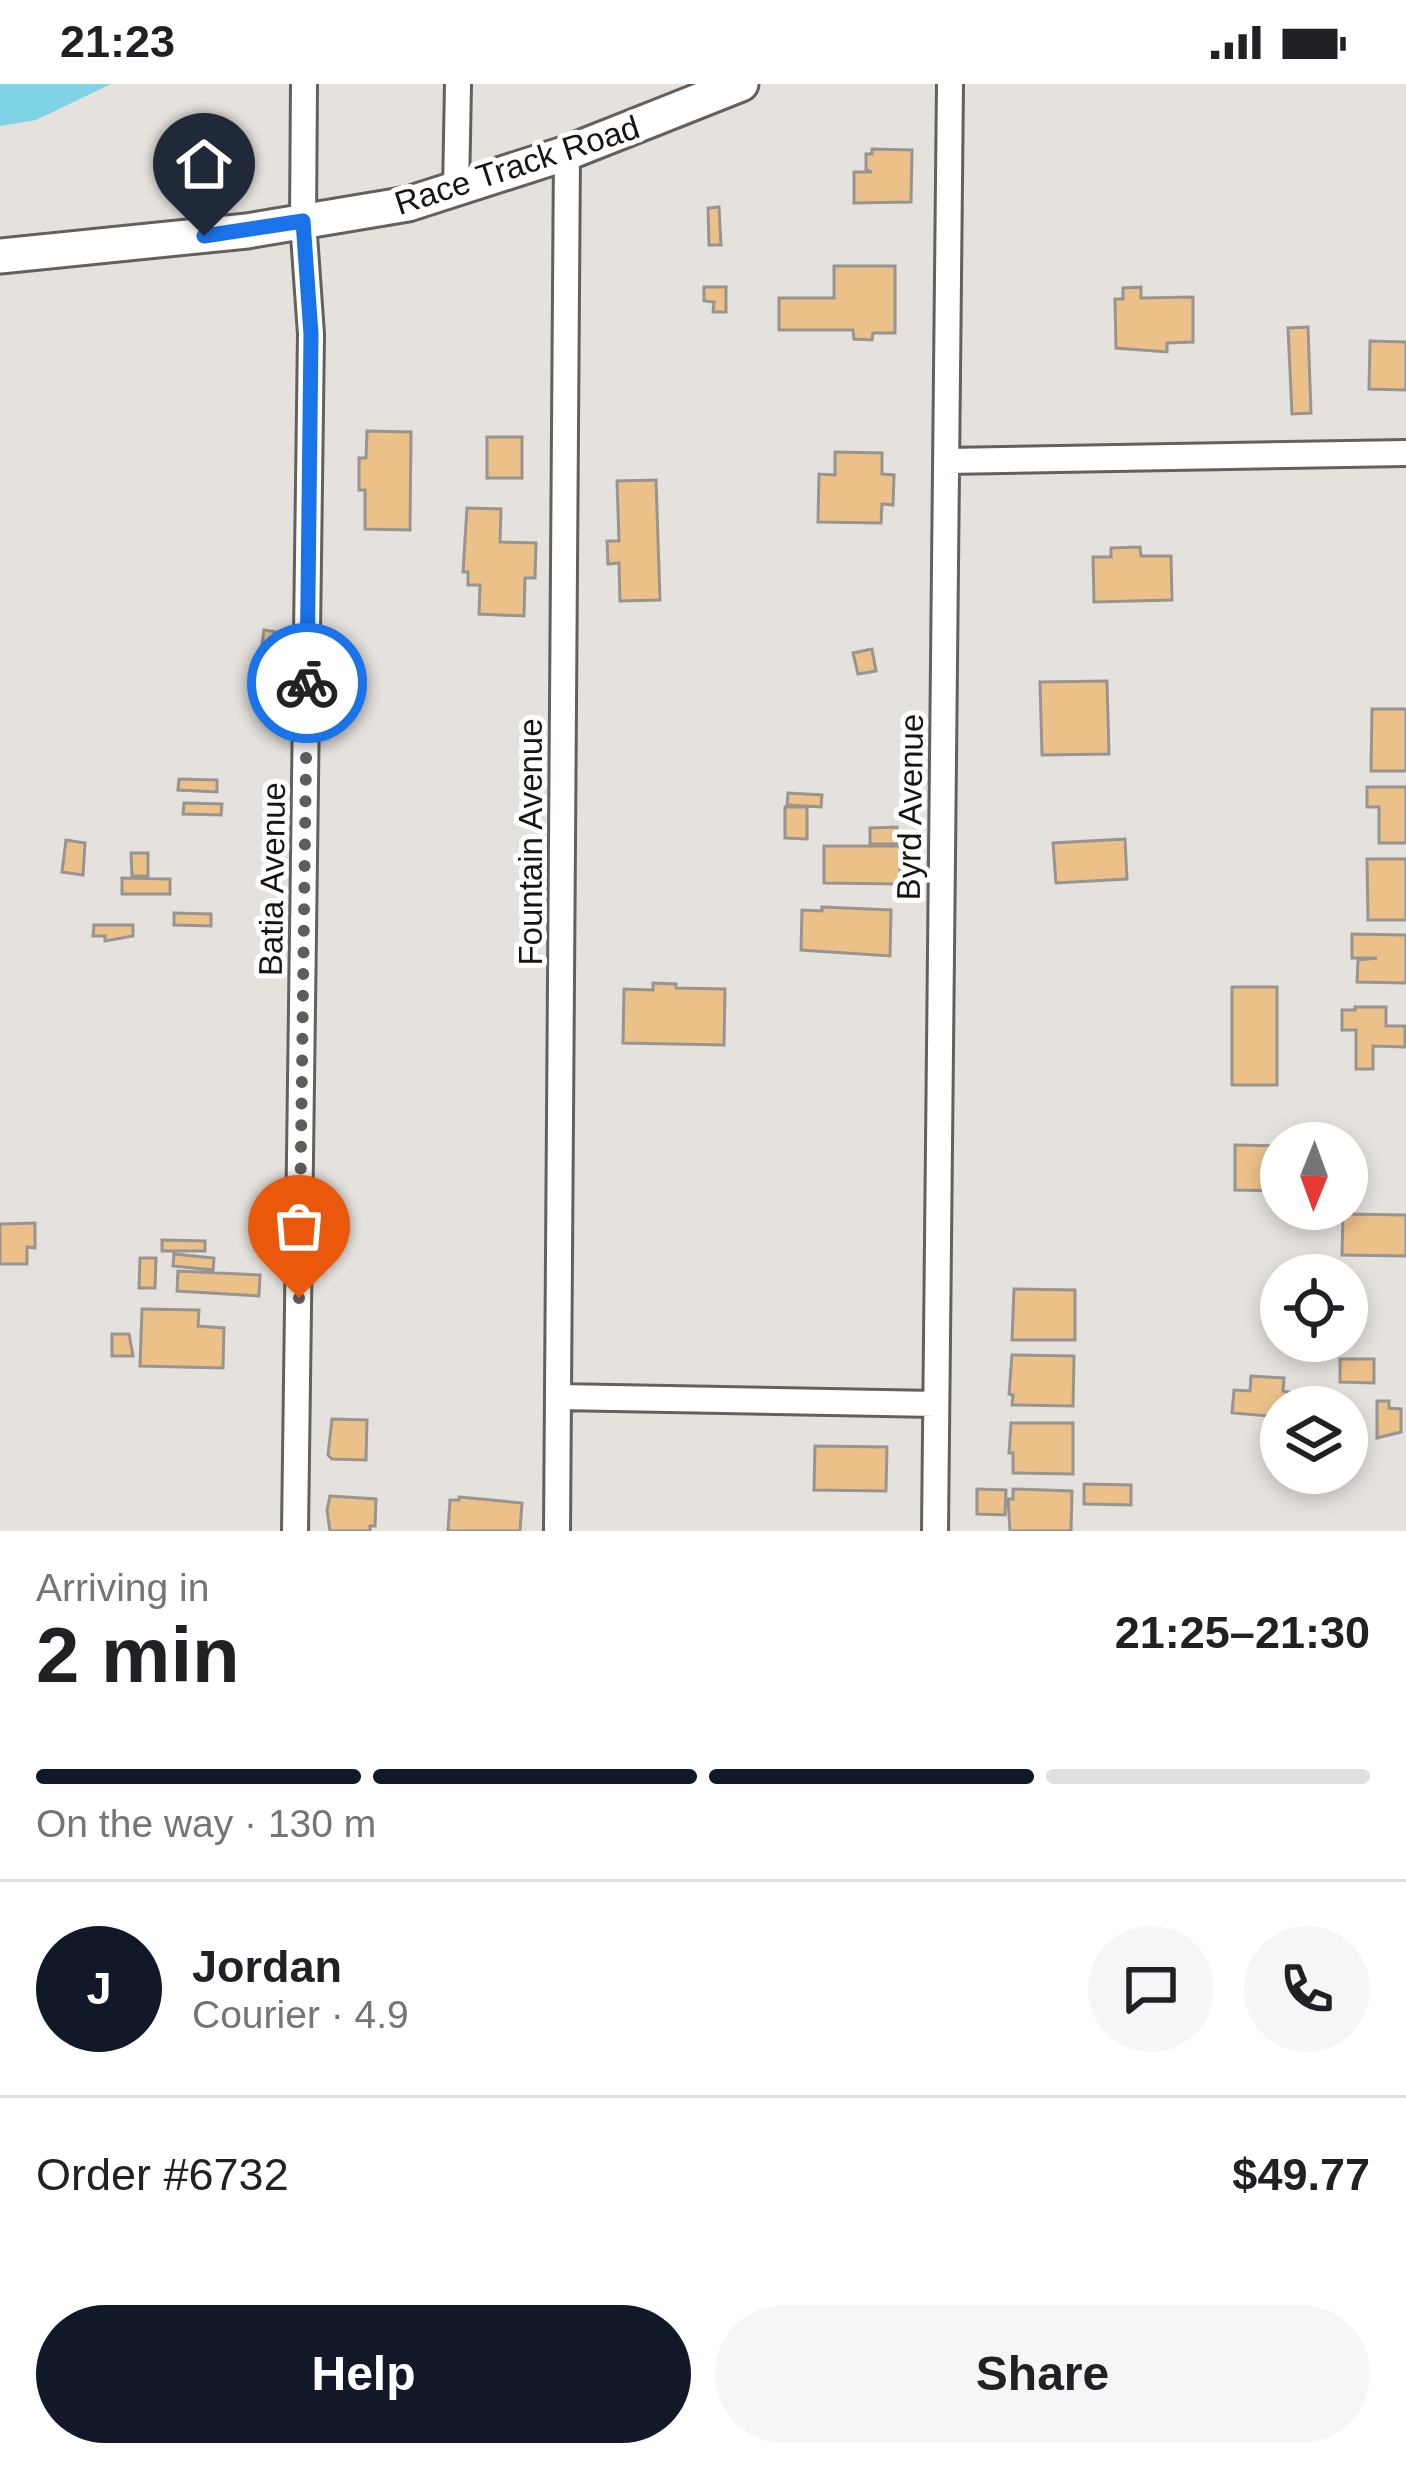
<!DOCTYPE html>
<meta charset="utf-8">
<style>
:root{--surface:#fff;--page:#f6f6f6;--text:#202124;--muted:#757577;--line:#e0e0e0;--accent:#111827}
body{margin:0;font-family:Helvetica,sans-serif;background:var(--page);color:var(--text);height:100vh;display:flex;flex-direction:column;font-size:45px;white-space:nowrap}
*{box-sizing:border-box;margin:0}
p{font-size:39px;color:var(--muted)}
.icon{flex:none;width:66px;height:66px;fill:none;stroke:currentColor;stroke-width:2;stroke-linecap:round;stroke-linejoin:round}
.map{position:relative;height:1447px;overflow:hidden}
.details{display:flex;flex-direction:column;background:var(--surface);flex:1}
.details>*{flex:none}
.needle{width:78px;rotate:181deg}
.tools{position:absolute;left:1260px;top:1038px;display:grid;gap:24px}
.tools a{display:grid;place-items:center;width:108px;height:108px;border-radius:50%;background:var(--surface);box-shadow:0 6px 18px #0003;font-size:60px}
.pin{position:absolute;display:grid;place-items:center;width:102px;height:102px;color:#fff;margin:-123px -51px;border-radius:50% 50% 50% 0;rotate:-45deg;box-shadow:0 0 12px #0007}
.pin .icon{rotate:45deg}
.courier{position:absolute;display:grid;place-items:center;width:120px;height:120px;margin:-60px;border:9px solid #1a73e8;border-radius:50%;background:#fff;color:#222;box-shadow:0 3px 15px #0007}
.summary em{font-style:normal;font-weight:700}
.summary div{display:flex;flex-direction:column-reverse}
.summary{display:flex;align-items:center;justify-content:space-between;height:204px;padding:0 36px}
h1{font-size:78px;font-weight:700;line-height:90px}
.bar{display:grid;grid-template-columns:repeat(4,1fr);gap:18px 12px;align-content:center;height:144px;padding:0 36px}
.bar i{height:15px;border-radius:9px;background:var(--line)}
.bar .current{background:var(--accent)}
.bar p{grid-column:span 4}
.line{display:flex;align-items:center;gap:30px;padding:0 36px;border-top:3px solid var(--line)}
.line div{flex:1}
.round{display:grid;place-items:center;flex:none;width:126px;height:126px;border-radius:63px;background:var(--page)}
.cta{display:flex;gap:24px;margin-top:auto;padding:24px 36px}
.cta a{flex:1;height:138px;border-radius:72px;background:var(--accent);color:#fff;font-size:48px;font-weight:700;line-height:138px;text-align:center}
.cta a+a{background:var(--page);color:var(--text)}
.status{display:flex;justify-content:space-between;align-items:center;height:84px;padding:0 60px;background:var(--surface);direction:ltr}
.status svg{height:33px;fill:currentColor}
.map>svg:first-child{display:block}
</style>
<div class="status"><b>21:23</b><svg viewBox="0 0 49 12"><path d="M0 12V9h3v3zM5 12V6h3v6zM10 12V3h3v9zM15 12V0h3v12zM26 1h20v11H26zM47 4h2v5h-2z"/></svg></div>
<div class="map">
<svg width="1406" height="1447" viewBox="0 0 1406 1447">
<rect width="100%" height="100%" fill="#e5e1dc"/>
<path fill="#7ed3e4" d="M0,0H111L36,36L0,42Z"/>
<path fill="#ebc089" stroke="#989490" stroke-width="3" d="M872,65L912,66L911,118L854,119V88H872L866,86V70H872Z
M719,123L721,161H709L708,124Z
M834,182H895V249H873L872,256L854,255L853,246H779V214H834Z
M704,203H726V228H713L714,218L704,217Z
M1141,203V214L1193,213V258L1167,259V268L1116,264L1115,215H1123V204Z
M1308,243L1311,329L1292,330L1288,244Z
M1370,257L1406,258V306L1369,305Z
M367,347L411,348L410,446L365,445V406H359V374H366Z
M487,353H522V394H487Z
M835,368L882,369V390L894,391L893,421L882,420L881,439L818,438L819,390L835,391Z
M656,396L660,516L620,517L619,479L608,480L607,457H619L617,397Z
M467,424L501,425L500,458L536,459L535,494H525L524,532L479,530L480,501H468V488H463Z
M1140,463L1141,472H1171L1172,516L1094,518L1093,473H1111V464Z
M264,546L276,548L271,584L259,582Z
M872,565L876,587L858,590L853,569Z
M1107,597L1109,670L1042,671L1040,598Z
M1372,625H1406V687H1371Z
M179,695L217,696V708L178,706Z
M1367,703H1406V759H1379V723H1367Z
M788,709L822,711L821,723L787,721Z
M184,719L222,720L221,731L183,730Z
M785,723H807V755L785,754Z
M897,743V760H870V744Z
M1125,755L1127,795L1056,799L1053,759Z
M66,756L85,759L83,791L62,788Z
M824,762H900V800L824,799Z
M131,769H148V792H132Z
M1367,775H1406V836H1368Z
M122,794L170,795V810H122Z
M822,823L891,826L890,872L801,866L802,826L822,827Z
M174,829L211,830V842L174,841Z
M94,841H133V852L105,857V852H93Z
M1352,850L1406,851V899L1357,898L1358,876L1377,874H1352Z
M653,899L676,900V904L725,905L724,961L623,959L624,905L653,906Z
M1232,903H1277V1001H1232Z
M1355,923H1386V942H1405V963L1373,962V985H1356V946H1342V926H1355Z
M1235,1061L1281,1062V1107L1235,1106Z
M1343,1130L1406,1131V1172L1342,1171Z
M35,1139V1164L27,1163V1180H0V1140Z
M162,1156L205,1157V1167H162Z
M174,1170L214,1174L213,1186L173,1182Z
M140,1174H156L155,1204H139Z
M178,1187L260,1191L259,1212L177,1207Z
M1014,1205L1075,1206V1256H1012Z
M142,1225L199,1226L198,1242L224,1244L223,1284L140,1282Z
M112,1250H129L133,1272H112Z
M1012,1271L1074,1272L1073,1322L1012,1321L1013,1311L1009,1310Z
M1340,1275H1374V1299L1340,1298Z
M1251,1292L1284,1294L1283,1307L1293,1309L1292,1323H1281V1333L1232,1329L1234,1306L1250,1307Z
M1377,1317H1389V1324L1401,1325V1348L1377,1354Z
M332,1335L367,1336L366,1376L332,1375L328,1371Z
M1011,1339H1073V1390L1013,1389V1369H1009Z
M815,1362L887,1363L886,1407L814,1406Z
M1084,1400L1131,1401V1421L1084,1420Z
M977,1405L1006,1406L1005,1431L977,1430Z
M1013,1405L1072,1407L1071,1447H1010L1008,1415H1013Z
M330,1412L376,1415L375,1442H370V1447H330L327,1426Z
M459,1413L522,1419L520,1447H448L450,1416H459Z"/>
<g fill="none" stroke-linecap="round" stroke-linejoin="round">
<g stroke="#64605c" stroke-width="30">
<path id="street" d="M456,107L458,0
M947,377L1406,369
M558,1313L936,1320
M295,1447L311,250L303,137L304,0
M557,1447L567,69
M935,1447L950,0"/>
</g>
<g stroke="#64605c" stroke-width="39">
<path id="secondary" d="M0,172L247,147L408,120L567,69L741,0"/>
</g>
<use href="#street" stroke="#fff" stroke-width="24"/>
<use href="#secondary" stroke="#fff" stroke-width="33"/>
</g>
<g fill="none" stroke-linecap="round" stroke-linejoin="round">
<path stroke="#5f5c5a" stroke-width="12" stroke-dasharray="0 21.6" d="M299,1214L307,599"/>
<path stroke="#1a73e8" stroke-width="15" d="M204,152L303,137L311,250L307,599"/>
</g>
<g text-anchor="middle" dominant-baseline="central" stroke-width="10" stroke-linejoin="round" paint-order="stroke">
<g font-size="33" fill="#171514" stroke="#fff">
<text transform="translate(517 81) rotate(-18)">Race Track Road</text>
<text transform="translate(910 723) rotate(-89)">Byrd Avenue</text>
<text transform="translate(530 758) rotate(-90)">Fountain Avenue</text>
<text transform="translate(272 795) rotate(-89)">Batia Avenue</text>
</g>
</g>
</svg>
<div class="tools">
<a><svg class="needle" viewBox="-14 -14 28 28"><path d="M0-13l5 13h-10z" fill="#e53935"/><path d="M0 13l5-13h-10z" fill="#757577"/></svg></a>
<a><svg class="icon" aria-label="locate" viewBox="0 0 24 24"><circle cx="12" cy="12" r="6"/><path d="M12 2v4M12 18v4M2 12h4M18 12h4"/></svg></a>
<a><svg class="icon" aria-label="layers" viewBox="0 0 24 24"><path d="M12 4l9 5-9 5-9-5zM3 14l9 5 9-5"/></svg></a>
</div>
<div class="pin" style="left:299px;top:1214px;background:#ea580c"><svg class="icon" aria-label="bag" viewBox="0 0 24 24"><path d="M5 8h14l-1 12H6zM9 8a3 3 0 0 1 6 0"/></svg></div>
<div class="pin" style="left:204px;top:152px;background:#1f2937"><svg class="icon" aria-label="home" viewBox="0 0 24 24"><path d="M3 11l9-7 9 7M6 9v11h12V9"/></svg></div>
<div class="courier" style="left:307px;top:599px"><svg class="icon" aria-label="bike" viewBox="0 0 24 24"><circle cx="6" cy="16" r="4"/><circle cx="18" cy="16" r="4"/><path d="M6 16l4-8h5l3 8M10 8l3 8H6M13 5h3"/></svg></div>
</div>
<section class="details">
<div class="summary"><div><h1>2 min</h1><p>Arriving in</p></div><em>21:25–21:30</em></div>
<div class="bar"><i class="current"></i><i class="current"></i><i class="current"></i><i></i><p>On the way · 130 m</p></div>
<div class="line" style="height:216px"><b class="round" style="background:var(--accent);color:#fff">J</b><div><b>Jordan</b><p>Courier · 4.9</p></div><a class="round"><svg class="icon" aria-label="chat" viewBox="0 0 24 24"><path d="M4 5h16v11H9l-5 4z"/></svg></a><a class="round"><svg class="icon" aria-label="phone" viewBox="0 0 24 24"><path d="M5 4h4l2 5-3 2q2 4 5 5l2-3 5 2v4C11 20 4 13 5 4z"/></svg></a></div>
<div class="line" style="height:156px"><div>Order #6732</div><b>$49.77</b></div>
<div class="cta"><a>Help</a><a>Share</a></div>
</section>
